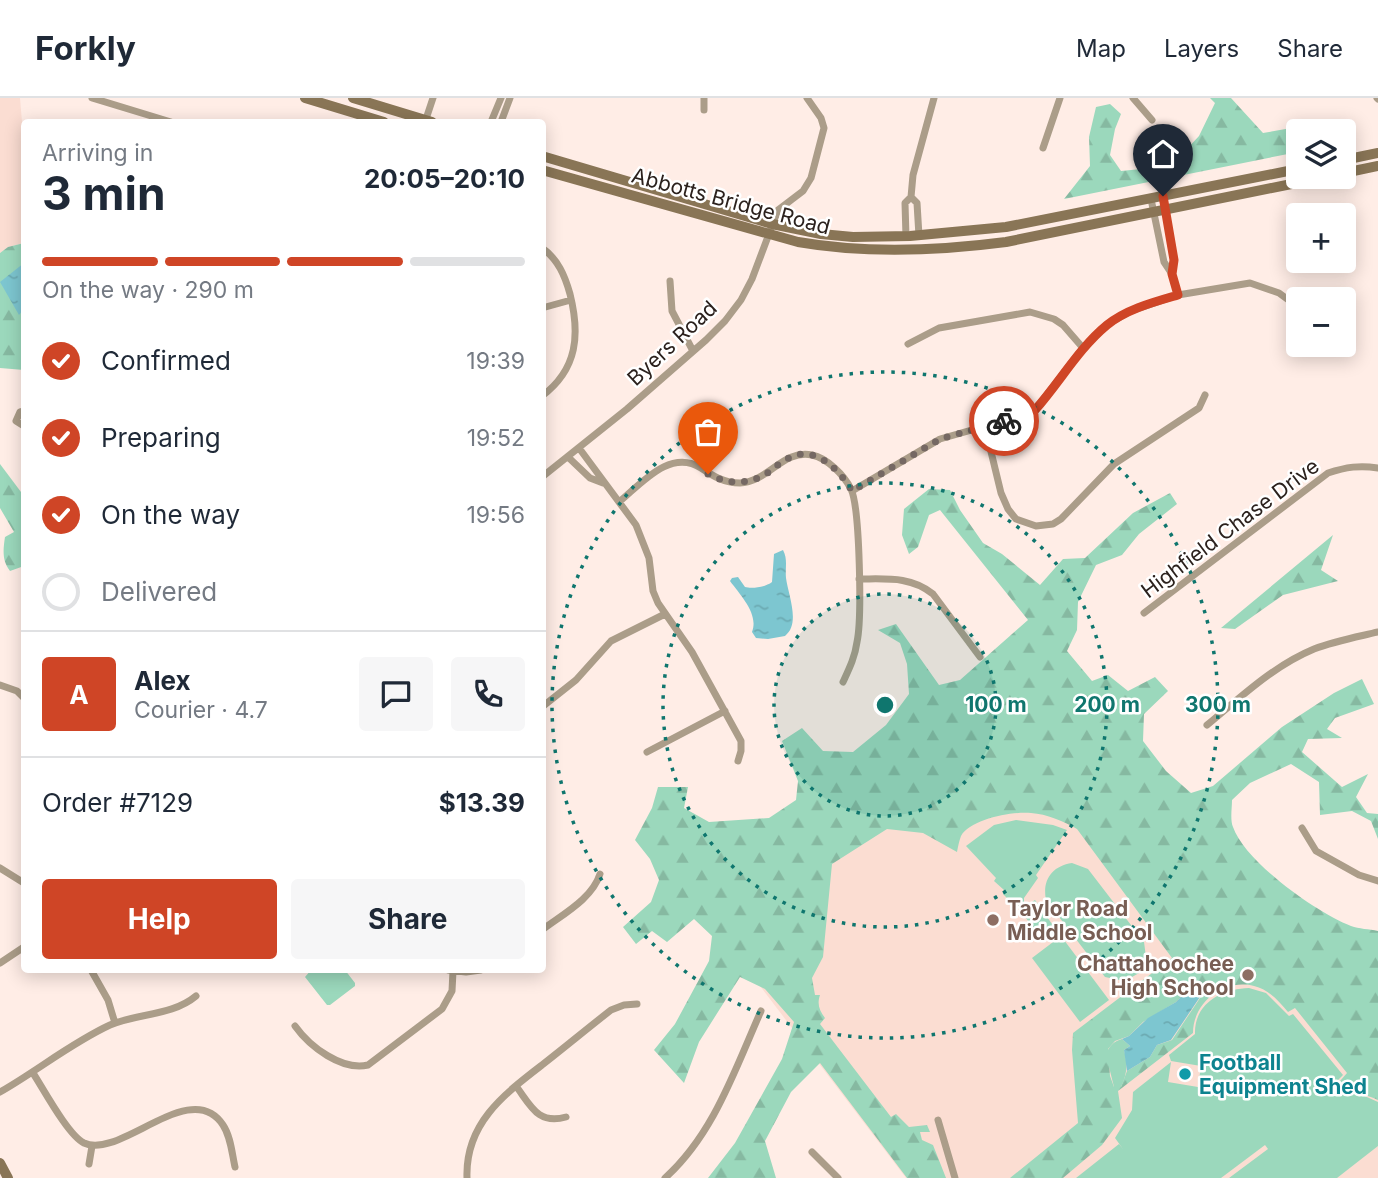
<!DOCTYPE html>
<meta charset="utf-8">
<style>
:root{--surface:#fff;--page:#f6f6f7;--text:#1f2937;--muted:#747a83;--line:#e0e1e3;--accent:#cf4526}
body{margin:0;font-family:Inter,sans-serif;background:var(--page);color:var(--text);height:100vh;display:flex;flex-direction:column;font-size:26px;white-space:nowrap}
*{box-sizing:border-box;margin:0}
p{font-size:23px;color:var(--muted)}
.icon{flex:none;width:38px;height:38px;fill:none;stroke:currentColor;stroke-width:2;stroke-linecap:round;stroke-linejoin:round}
.map{position:relative;flex:1;overflow:hidden}
.panel{position:absolute;left:21px;top:21px;width:525px;height:854px;display:flex;flex-direction:column;background:var(--surface);border-radius:7px;box-shadow:0 4px 18px #0003}
.panel>*{flex:none}
.tools{position:absolute;left:1286px;top:21px;display:grid;gap:14px}
.tools a{display:grid;place-items:center;width:70px;height:70px;border-radius:7px;background:var(--surface);box-shadow:0 4px 18px #0003;font-size:35px}
.pin{position:absolute;display:grid;place-items:center;width:60px;height:60px;color:#fff;margin:-72px -30px;border-radius:50% 50% 50% 0;rotate:-45deg;box-shadow:0 0 7px #0007}
.pin .icon{rotate:45deg}
.courier{position:absolute;display:grid;place-items:center;width:70px;height:70px;margin:-35px;border:5px solid #cf4526;border-radius:50%;background:#fff;color:#222;box-shadow:0 2px 9px #0007}
.overview em{font-style:normal;font-weight:700}
.overview div{display:flex;flex-direction:column-reverse}
.overview{display:flex;align-items:center;justify-content:space-between;height:119px;padding:0 21px}
h1{font-size:46px;font-weight:700;line-height:52px}
.bar{display:grid;grid-template-columns:repeat(4,1fr);gap:10px 7px;align-content:center;height:84px;padding:0 21px}
.bar i{height:9px;border-radius:5px;background:var(--line)}
.bar .active{background:var(--accent)}
.bar p{grid-column:span 4}
.line{display:flex;align-items:center;gap:18px;padding:0 21px;border-top:2px solid var(--line)}
.line div{flex:1}
.round{display:grid;place-items:center;flex:none;width:74px;height:74px;border-radius:7px;background:var(--page)}
ol{padding:0 21px;list-style:none}
li{display:flex;align-items:center;gap:21px;height:77px}
li p{margin-inline-start:auto}
li .icon{padding:7px;border-radius:50%;background:var(--accent);color:#fff;stroke-width:4}
li:last-child{color:var(--muted)}
li i{width:38px;height:38px;border:4px solid var(--line);border-radius:50%}
.cta{display:flex;gap:14px;margin-top:auto;padding:14px 21px}
.cta a{flex:1;height:80px;border-radius:7px;background:var(--accent);color:#fff;font-size:28px;font-weight:700;line-height:80px;text-align:center}
.cta a+a{background:var(--page);color:var(--text)}
header{display:flex;align-items:center;gap:42px;box-sizing:border-box;height:98px;padding:0 35px;background:var(--surface);border-bottom:2px solid var(--line)}
header strong{font-size:33px}
nav{display:flex;gap:38px;margin-inline-start:auto;font-size:24px}
.map>svg:first-child{display:block}
</style>
<header>
<strong>Forkly</strong>
<nav><a>Map</a><a>Layers</a><a>Share</a></nav>
</header>
<div class="map">
<svg width="1378" height="1080" viewBox="0 0 1378 1080">
<defs>
<pattern id="forest-firs" width="22" height="20" patternUnits="userSpaceOnUse" patternTransform="scale(1.75)"><rect width="22" height="20" fill="#9bd8bc"/><path d="M5 1l3.5 6h-7zM16 11l3.5 6h-7z" fill="#86b9a1"/></pattern>
<pattern id="water-ripples" width="26" height="14" patternUnits="userSpaceOnUse" patternTransform="scale(1.75)"><rect width="26" height="14" fill="#7dc6d0"/><path d="M2 4q2-2 4 0t4 0M15 11q2-2 4 0t4 0" fill="none" stroke="#6caab2"/></pattern>
</defs>
<rect width="100%" height="100%" fill="#ffede6"/>
<path fill="#fbddd2" d="M0,0H20L24,48V145L8,149L0,155Z
M1069,561L1378,956V1080H906L719,834Z"/>
<path fill="#9bd8bc" d="M1016,722L1053,727L1067,732L1036,777L1038,780L1024,800V807L1015,808L1003,796L1004,792L994,783L996,780L966,748L994,727Z
M1072,765L1088,771L1144,844L1146,859L1139,875L1125,883L1105,879L1046,802C1042,782 1052,768 1072,765Z
M1035,802L1057,833L1043,843L1020,812Z
M1061,838L1109,902L1080,924L1032,860Z
M311,872H345L355,885V888L330,907H327L305,879Z
M1249,890L1266,895L1289,918L1293,916L1343,977L1337,983L1346,993L1358,995L1378,1004V1048L1337,1080H1229L1268,1051L1265,1047L1221,1080H1076L1119,1046L1123,1051L1115,1040L1132,1012L1133,994L1171,964L1168,984L1198,989L1201,968L1171,963L1169,957L1195,936C1194,905 1222,891 1249,890Z
M1122,941L1130,948L1124,952C1128,967 1127,976 1121,989H1114L1106,957C1108,949 1114,943 1122,941Z"/>
<path fill="url(#forest-firs)" fill-rule="evenodd" d="M1210,0H1231L1263,35L1325,24L1333,33H1298V54L1064,101L1090,68L1089,39L1096,9L1110,6L1121,16L1115,31L1110,57L1121,73L1171,68L1199,38L1215,5Z
M24,145V272L0,270V155L8,149Z
M0,366L24,398V468L10,473C2,463 3,452 5,439L14,434L0,410Z
M929,391L950,392L960,412L983,445L1002,456L1040,487L1063,461L1085,460L1133,415L1170,395L1177,406L1139,436L1122,457L1096,467L1078,504L1077,532L1067,553L1092,583L1108,577L1128,593L1155,579L1168,593L1144,616L1143,643L1166,673L1191,695L1213,688L1282,629L1334,595L1362,581L1374,606L1335,620L1327,631L1342,640L1308,641L1302,654L1342,689L1368,676L1356,699L1367,715L1378,716V741L1371,723L1352,713L1320,717L1319,684L1291,666L1250,685L1232,702C1232,710 1230,722 1233,729C1245,764 1317,815 1351,828C1359,831 1369,831 1378,833V1002C1365,996 1348,993 1340,983L1347,975L1295,910L1288,914C1279,903 1268,891 1254,888C1223,880 1193,905 1193,935L1118,993L1122,1020L1102,1047L1063,1080H1010L1078,1025L1072,952L1073,935L1172,860L1077,731C1063,723 1047,716 1031,715C1013,713 970,721 961,738C959,743 958,749 957,754L923,735L887,731L832,766L823,859L812,880L815,897H820C817,906 819,912 825,920L820,926L891,1019L896,1016L909,1029L927,1027L930,1034H920L922,1042L933,1047L946,1080H907L820,965L791,994L765,1043L776,1080H708L735,1045L782,961L794,924L765,891L740,879L699,944L684,985L654,952L675,926L709,863L712,838L694,821L667,844L652,833L636,846L623,829L651,804L659,782L650,761L635,742L652,710L658,689H688L684,710L709,724L769,720L796,702L798,683L782,643L802,630L823,653L853,654L886,627L909,596L907,566L900,545L878,532L896,526L939,587L960,582L1028,522L940,412L929,417L918,449L909,456L902,437L904,411ZM1197,883L1206,891L1172,942L1157,947L1150,959L1127,973L1121,989H1114L1110,978L1108,951L1115,943L1129,938L1143,924L1176,904Z
M1333,437L1321,472L1338,483L1283,497L1235,531L1221,530Z"/>
<path fill="url(#water-ripples)" d="M24,165V211L19,217L0,184Z
M783,452C788,461 785,470 786,480C788,496 801,526 785,538L768,541L756,540L752,534C759,516 741,498 730,483L732,480L738,479L745,489C752,491 766,489 772,484L774,456Z
M1197,883L1206,890L1171,942L1157,947L1150,959L1127,973L1124,952L1130,948L1122,941L1129,938L1148,920L1176,904Z"/>
<g fill="none" stroke-linecap="round" stroke-linejoin="round">
<path stroke="#ab9d89" stroke-width="7" d="M92,0L171,24
M704,0V12
M1133,0L1152,22
M1377,0L1378,1
M425,24L433,0
M491,24L501,0
M501,24L510,0
M1043,50L1060,0
M1163,98L1174,162L1172,176
M911,99L917,105L919,138
M1151,101L1164,164L1172,176L1178,197
M906,139L905,105L911,99L913,77L934,0
M542,150C558,161 565,178 570,196C580,236 578,271 542,298
M670,183L672,213L693,253
M542,210L571,202
M908,246L939,230L1030,214L1054,221L1063,227L1083,250
M24,313L20,314L16,323L24,328
M985,329L1001,395L1008,411L1016,421L1036,428L1053,426L1061,421L1114,366L1199,310L1205,297
M579,350L636,427L649,460L653,493L658,505L692,554L741,643V653L738,663
M568,359L590,380L603,385
M542,379L627,311L706,242L725,223L741,202L752,181L778,112L803,93L811,80L824,30L821,20L807,0
M852,393L940,341L1025,317L1035,312L1083,250L1108,226L1131,213L1178,197L1250,185L1279,195L1298,209
M619,404C641,386 670,350 701,370C713,378 724,385 740,385C768,384 783,351 812,357C827,360 844,377 851,391C860,410 862,521 857,544C855,559 849,571 843,584
M859,481C886,481 911,478 933,496L980,559
M1144,515L1328,375C1346,369 1360,367 1378,370
M0,587L17,593L24,600
M542,609L576,582L611,543L665,516
M1207,627C1241,599 1273,568 1314,551C1335,543 1357,539 1378,534
M647,654L725,613
M1302,730L1316,753L1359,777L1378,783
M0,770L24,785
M542,832C563,816 592,801 600,776
M0,865L24,849
M91,872L108,902L115,925
M448,872L466,874L481,872
M295,928C310,949 342,973 368,967L442,911L452,893L453,873
M33,975C44,992 68,1037 84,1045C120,1062 191,978 223,1027C231,1039 232,1056 235,1069
M516,988C531,1008 538,1027 566,1019
M0,994C37,973 71,945 110,927C138,915 172,918 196,898
M938,1022L955,1080
M812,1054L838,1080
M89,1066L92,1048
M467,1080C465,1026 503,997 542,967C565,949 588,930 611,912L624,907L637,906
M665,1080C714,1036 735,971 761,913"/>
<path stroke="#897556" stroke-width="10" d="M305,0L384,24
M353,0L432,24
M542,58L772,126L821,136L853,139L910,138L1006,129L1298,71
M1344,62L1378,55
M542,72L798,144C867,156 937,153 1006,144L1326,79
M1344,75L1378,68
M0,1065L8,1080"/>
</g>
<g fill="none" stroke-linecap="round" stroke-linejoin="round">
<path stroke="#756863" stroke-width="7" stroke-dasharray="0 12.6" d="M708,376C729,387 750,387 769,374C775,370 780,364 787,361C814,345 839,371 852,393L940,341L1004,323"/>
<path stroke="#cf4526" stroke-width="9" d="M1004,323L1025,317L1035,312C1060,284 1078,251 1107,227C1127,211 1154,204 1178,197L1172,176L1174,162L1163,98"/>
</g>
<circle cx="885" cy="607" r="111" fill="#0f766e" fill-opacity=".12"/>
<g fill="none" stroke="#0f766e" stroke-width="3.5" stroke-dasharray="3.5 7">
<circle cx="885" cy="607" r="111"/>
<circle cx="885" cy="607" r="222"/>
<circle cx="885" cy="607" r="333"/>
</g>
<g fill="#8d6e63" stroke="#fff" stroke-width="2.5">
<circle cx="993" cy="822" r="7"/>
<circle cx="1248" cy="877" r="7"/>
</g>
<circle fill="#0f9aa8" stroke="#fff" stroke-width="2.5" cx="1185" cy="976" r="7"/>
<g text-anchor="middle" dominant-baseline="central" stroke-width="5" stroke-linejoin="round" paint-order="stroke">
<g font-size="21" fill="#2b211d" stroke="#fff">
<text transform="translate(731 103) rotate(15)">Abbotts Bridge Road</text>
<text transform="translate(672 245) rotate(-43)">Byers Road</text>
<text transform="translate(1230 430) rotate(-37)">Highfield Chase Drive</text>
</g>
<g font-size="21" font-weight="bold" fill="#785e54" stroke="#fff" text-anchor="start">
<text x="1007" y="810">Taylor Road<tspan x="1007" dy="24">Middle School</tspan></text>
<text x="1234" y="865" text-anchor="end">Chattahoochee<tspan x="1234" dy="24">High School</tspan></text>
</g>
<g font-size="21" font-weight="bold" fill="#0d838f" stroke="#fff" text-anchor="start">
<text x="1199" y="964">Football<tspan x="1199" dy="24">Equipment Shed</tspan></text>
</g>
</g>
<circle cx="885" cy="607" r="10" fill="#0f766e" stroke="#fff" stroke-width="3.5"/>
<g font-size="21" text-anchor="middle" font-weight="bold" fill="#0f766e" stroke="#fff" stroke-width="5" stroke-linejoin="round" paint-order="stroke">
<text x="996" y="614">100 m</text>
<text x="1107" y="614">200 m</text>
<text x="1218" y="614">300 m</text>
</g>
</svg>
<div class="tools">
<a><svg class="icon" aria-label="layers" viewBox="0 0 24 24"><path d="M12 4l9 5-9 5-9-5zM3 14l9 5 9-5"/></svg></a>
<a>+</a>
<a>−</a>
</div>
<div class="pin" style="left:708px;top:376px;background:#ea580c"><svg class="icon" aria-label="bag" viewBox="0 0 24 24"><path d="M5 8h14l-1 12H6zM9 8a3 3 0 0 1 6 0"/></svg></div>
<div class="pin" style="left:1163px;top:98px;background:#1f2937"><svg class="icon" aria-label="home" viewBox="0 0 24 24"><path d="M3 11l9-7 9 7M6 9v11h12V9"/></svg></div>
<div class="courier" style="left:1004px;top:323px"><svg class="icon" aria-label="bike" viewBox="0 0 24 24"><circle cx="6" cy="16" r="4"/><circle cx="18" cy="16" r="4"/><path d="M6 16l4-8h5l3 8M10 8l3 8H6M13 5h3"/></svg></div>
<section class="panel">
<div class="overview"><div><h1>3 min</h1><p>Arriving in</p></div><em>20:05–20:10</em></div>
<div class="bar"><i class="active"></i><i class="active"></i><i class="active"></i><i></i><p>On the way · 290 m</p></div>
<ol>
<li><svg class="icon" aria-label="check" viewBox="0 0 24 24"><path d="M5 12l5 5 9-10"/></svg>Confirmed<p>19:39</p></li>
<li><svg class="icon" aria-label="check" viewBox="0 0 24 24"><path d="M5 12l5 5 9-10"/></svg>Preparing<p>19:52</p></li>
<li><svg class="icon" aria-label="check" viewBox="0 0 24 24"><path d="M5 12l5 5 9-10"/></svg>On the way<p>19:56</p></li>
<li><i></i>Delivered</li>
</ol>
<div class="line" style="height:126px"><b class="round" style="background:var(--accent);color:#fff">A</b><div><b>Alex</b><p>Courier · 4.7</p></div><a class="round"><svg class="icon" aria-label="chat" viewBox="0 0 24 24"><path d="M4 5h16v11H9l-5 4z"/></svg></a><a class="round"><svg class="icon" aria-label="phone" viewBox="0 0 24 24"><path d="M5 4h4l2 5-3 2q2 4 5 5l2-3 5 2v4C11 20 4 13 5 4z"/></svg></a></div>
<div class="line" style="height:91px"><div>Order #7129</div><b>$13.39</b></div>
<div class="cta"><a>Help</a><a>Share</a></div>
</section>
</div>
